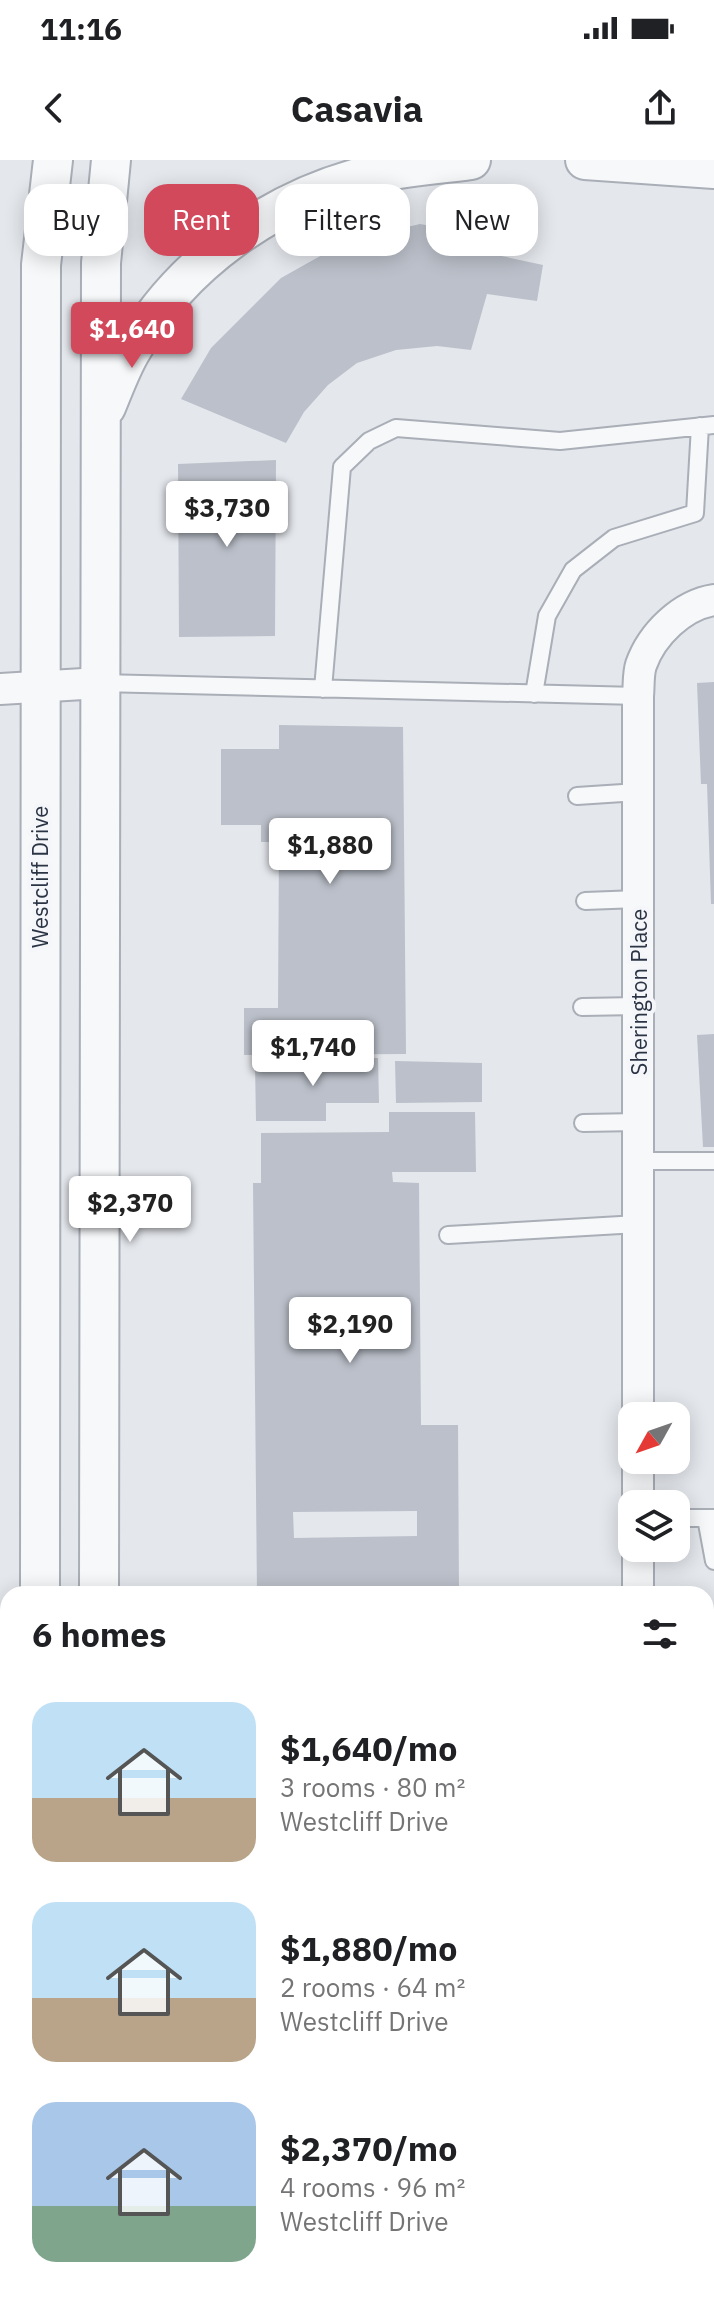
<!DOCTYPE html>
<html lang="en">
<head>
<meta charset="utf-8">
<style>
	:root { --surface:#fff; --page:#f2f2f2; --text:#202124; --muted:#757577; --accent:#d1495b }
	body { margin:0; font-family:"IBM Plex Sans",sans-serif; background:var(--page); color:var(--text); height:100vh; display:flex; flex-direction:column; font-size:30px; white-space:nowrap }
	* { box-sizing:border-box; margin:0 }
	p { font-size:26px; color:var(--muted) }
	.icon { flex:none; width:44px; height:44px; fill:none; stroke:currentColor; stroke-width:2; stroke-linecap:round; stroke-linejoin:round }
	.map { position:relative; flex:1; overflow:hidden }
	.panel { position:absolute; left:0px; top:1426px; width:714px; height:712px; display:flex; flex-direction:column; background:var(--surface); border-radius:24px 24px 0 0; box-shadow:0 4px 20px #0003 }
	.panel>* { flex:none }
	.hud { position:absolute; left:24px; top:24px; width:666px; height:72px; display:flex; gap:16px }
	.needle { width:52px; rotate:230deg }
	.tools { position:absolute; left:618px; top:1242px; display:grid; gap:16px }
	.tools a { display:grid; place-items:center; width:72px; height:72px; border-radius:16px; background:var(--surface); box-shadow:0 4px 20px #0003; font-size:40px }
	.price { position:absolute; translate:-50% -68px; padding:0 18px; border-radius:8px; background:#fff; color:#222; font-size:26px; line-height:52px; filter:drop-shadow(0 2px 4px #0008) }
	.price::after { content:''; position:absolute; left:50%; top:48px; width:24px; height:18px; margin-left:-12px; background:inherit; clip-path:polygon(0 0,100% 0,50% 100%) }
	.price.active { background:var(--accent); color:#fff }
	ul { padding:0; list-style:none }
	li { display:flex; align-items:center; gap:24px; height:200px; padding:0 32px }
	li span { display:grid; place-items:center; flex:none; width:224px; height:160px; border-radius:24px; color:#555 }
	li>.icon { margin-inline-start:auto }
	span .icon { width:96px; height:96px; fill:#fffc; stroke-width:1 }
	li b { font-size:34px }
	h2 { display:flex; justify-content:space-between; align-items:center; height:96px; padding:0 32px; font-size:34px }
	.pill { padding:0 28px; border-radius:24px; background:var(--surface); box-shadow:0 4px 20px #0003; font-size:28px; line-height:72px }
	.pill.active { background:var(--accent); color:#fff }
	.status { display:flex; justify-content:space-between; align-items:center; height:56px; padding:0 40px; background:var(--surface); direction:ltr }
	.status svg { height:22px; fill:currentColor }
	header { display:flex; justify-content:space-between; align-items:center; height:104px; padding:0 32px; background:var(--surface); font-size:36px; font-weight:700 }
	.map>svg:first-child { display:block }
	.built { fill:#d2d6de }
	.building { fill:#bbc0ca; fill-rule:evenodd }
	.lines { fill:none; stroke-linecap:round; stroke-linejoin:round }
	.service-casing { stroke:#a9aeb7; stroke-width:20 }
	.minor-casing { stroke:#a9aeb7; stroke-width:34 }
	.tertiary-casing { stroke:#a9aeb7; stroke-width:42 }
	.service { stroke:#f7f8fa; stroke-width:16 }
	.minor { stroke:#f7f8fa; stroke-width:30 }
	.tertiary { stroke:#f7f8fa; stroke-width:38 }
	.labels { text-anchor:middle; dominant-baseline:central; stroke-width:8; stroke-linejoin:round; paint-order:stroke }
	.street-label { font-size:22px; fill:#2b3445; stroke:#f4f6f9 }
</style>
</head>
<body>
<div class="status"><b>11:16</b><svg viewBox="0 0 49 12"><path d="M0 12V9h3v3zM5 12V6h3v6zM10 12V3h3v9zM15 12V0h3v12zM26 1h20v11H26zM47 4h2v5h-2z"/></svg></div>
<header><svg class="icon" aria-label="back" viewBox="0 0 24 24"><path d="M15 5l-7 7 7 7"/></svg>Casavia<svg class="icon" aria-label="share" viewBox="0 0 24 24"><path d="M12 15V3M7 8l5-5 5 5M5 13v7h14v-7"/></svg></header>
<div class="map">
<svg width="714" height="2138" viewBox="0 0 714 2138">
	<rect width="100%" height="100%" fill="#e4e7ec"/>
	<path class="built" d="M0,1637H8V2130H587V2138H0Z"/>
	<path class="building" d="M420,64L496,78L497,95L543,105L537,141L487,134L471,190L437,186L396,190L357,203L328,225L304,252L286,283L181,239L211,188L281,118L347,81Z
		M276,300L275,476L179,477L178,304Z
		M714,522V744H711L707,624H701L697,523Z
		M279,565L403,567L406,894L244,895V848H278L279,682H261V665H221V589H279Z
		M714,874V987H703L697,875Z
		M325,898H378L379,943H326V961H256L255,904L325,903Z
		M395,901L482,903V942L396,943Z
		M389,952H475L476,1012H392L393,1022L419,1023L421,1265H458L459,1434H257L253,1023H261V973L389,972ZM368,1159H402L403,1175H368ZM417,1351V1376L294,1378L293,1352Z
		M706,2113H714V2138H705Z
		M253,2130H379V2138H253Z
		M419,2130H581V2138H419Z"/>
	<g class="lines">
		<defs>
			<path id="service" d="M100,523L638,536
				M323,529L342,307L369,281L396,268L560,281L714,265
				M534,534L547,456L573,410L614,378L695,353L700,266
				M577,636L638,632
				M585,741L638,739
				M582,847L638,846
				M583,963L638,962
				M638,1001H714
				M448,1075L638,1064
				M676,1358H714
				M706,1358L714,1401
				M706,1526H714
				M706,1592H714
				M706,1653H714
				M706,1830L714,1829
				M0,1955H8
				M0,2008H8
				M706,2072H714"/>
			<path id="minor" d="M0,529L100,523
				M638,1256V536C639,526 638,514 641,505C652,474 682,445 714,440
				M638,1344V1300
				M638,1388V1434
				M0,1586H8
				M639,2138V2130"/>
			<path id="tertiary" d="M585,0L714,9
				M106,247C114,228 121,208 131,191C181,103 272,39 369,15C402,6 438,5 471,0
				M40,1434L41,105L53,0
				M99,1434L101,103L111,0
				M42,2130V2138
				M102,2130V2138"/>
		</defs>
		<use href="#service" class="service-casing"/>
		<use href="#minor" class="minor-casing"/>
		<use href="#tertiary" class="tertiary-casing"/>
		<use href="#service" class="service"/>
		<use href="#minor" class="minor"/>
		<use href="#tertiary" class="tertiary"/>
	</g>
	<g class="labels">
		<g class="street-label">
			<text transform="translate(39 717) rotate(-90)">Westcliff Drive</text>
			<text transform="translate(638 832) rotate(-90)">Sherington Place</text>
		</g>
	</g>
</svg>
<div class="tools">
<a><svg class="needle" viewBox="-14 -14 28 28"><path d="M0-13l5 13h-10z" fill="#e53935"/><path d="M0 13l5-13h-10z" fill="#757577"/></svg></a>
<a><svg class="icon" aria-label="layers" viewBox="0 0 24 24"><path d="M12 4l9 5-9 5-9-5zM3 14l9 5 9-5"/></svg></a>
</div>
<b class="price active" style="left:132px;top:210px">$1,640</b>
<b class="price" style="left:227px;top:389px">$3,730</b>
<b class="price" style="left:330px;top:726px">$1,880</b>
<b class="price" style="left:313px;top:928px">$1,740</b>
<b class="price" style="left:130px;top:1084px">$2,370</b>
<b class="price" style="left:350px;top:1205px">$2,190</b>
<div class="hud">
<a class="pill">Buy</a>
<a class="pill active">Rent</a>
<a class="pill">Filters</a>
<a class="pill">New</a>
</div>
<section class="panel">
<h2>6 homes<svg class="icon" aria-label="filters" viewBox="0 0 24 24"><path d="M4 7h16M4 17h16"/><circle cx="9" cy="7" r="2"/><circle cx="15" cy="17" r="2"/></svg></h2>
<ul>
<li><span style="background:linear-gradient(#bfe0f5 60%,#b9a48a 0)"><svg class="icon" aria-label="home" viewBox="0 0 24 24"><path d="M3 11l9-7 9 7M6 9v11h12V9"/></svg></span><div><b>$1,640/mo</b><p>3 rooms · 80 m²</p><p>Westcliff Drive</p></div></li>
<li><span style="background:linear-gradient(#bfe0f5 60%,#b9a48a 0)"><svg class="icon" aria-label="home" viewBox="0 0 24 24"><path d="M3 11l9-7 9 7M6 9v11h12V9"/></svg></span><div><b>$1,880/mo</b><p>2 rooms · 64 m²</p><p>Westcliff Drive</p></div></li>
<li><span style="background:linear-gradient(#a9c7e8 65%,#7fa58c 0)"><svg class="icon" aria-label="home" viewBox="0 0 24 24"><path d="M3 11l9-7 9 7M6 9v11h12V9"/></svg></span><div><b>$2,370/mo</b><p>4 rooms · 96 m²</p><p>Westcliff Drive</p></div></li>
</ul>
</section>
</div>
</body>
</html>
